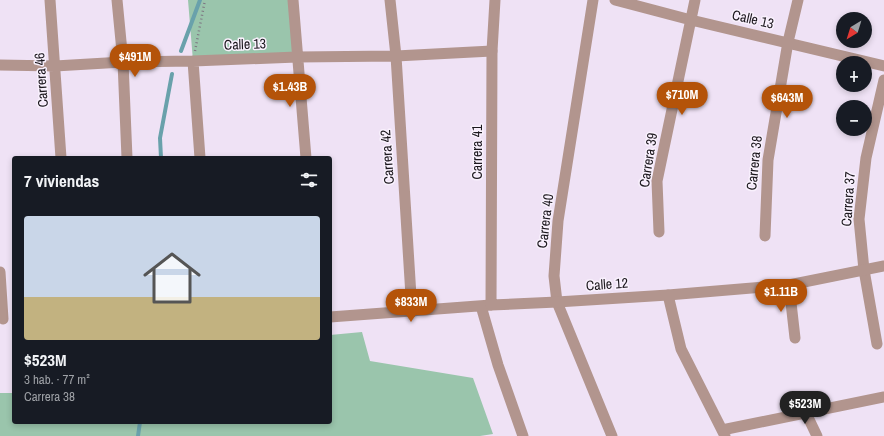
<!DOCTYPE html>
<html lang="es">
<head>
<meta charset="utf-8">
<style>
	:root { --surface:#171b24; --page:#242831; --text:#f1f3f6; --muted:#9ea1a6; --line:#363941; --accent:#b45309 }
	body { margin:0; font-family:"Archivo Narrow",sans-serif; background:var(--page); color:var(--text); height:100vh; display:flex; flex-direction:column; font-size:15px; white-space:nowrap }
	* { box-sizing:border-box; margin:0 }
	p { font-size:13px; color:var(--muted) }
	.icon { flex:none; width:22px; height:22px; fill:none; stroke:currentColor; stroke-width:2; stroke-linecap:round; stroke-linejoin:round }
	.map { position:relative; flex:1; overflow:hidden }
	.panel { position:absolute; left:12px; top:156px; width:320px; height:268px; display:flex; flex-direction:column; background:var(--surface); border-radius:4px; box-shadow:0 2px 6px #0003 }
	.panel>* { flex:none }
	.needle { width:26px; rotate:218deg }
	.tools { position:absolute; left:836px; top:12px; display:grid; gap:8px }
	.tools a { display:grid; place-items:center; width:36px; height:36px; border-radius:50%; background:var(--surface); box-shadow:0 2px 6px #0003; font-size:20px }
	.price { position:absolute; translate:-50% -34px; padding:0 9px; border-radius:14px; background:var(--accent); color:#fff; font-size:13px; line-height:26px; filter:drop-shadow(0 1px 2px #0008) }
	.price::after { content:''; position:absolute; left:50%; top:24px; width:12px; height:9px; margin-left:-6px; background:inherit; clip-path:polygon(0 0,100% 0,50% 100%) }
	.price.active { background:#222; color:#fff }
	ul { padding:0; list-style:none }
	li { display:grid; align-content:center; gap:8px; height:212px; padding:0 12px }
	li+li { border-top:1px solid var(--line) }
	li span { display:grid; place-items:center; height:124px; border-radius:4px; color:#555 }
	li>.icon { margin-inline-start:auto }
	span .icon { width:72px; height:72px; fill:#fffc; stroke-width:1 }
	li b { font-size:17px }
	h2 { display:flex; justify-content:space-between; align-items:center; height:48px; padding:0 12px; font-size:17px }
	.map>svg:first-child { display:block }
	.green { fill:#9ac5ac }
	.lines { fill:none; stroke-linecap:round; stroke-linejoin:round }
	.stream { stroke:#69a1ab; stroke-width:4 }
	.path { stroke:#7e7682; stroke-width:2.5; stroke-dasharray:1 3; stroke-linecap:butt }
	.minor { stroke:#b2958e; stroke-width:11 }
	.tertiary { stroke:#b2958e; stroke-width:11 }
	.labels { text-anchor:middle; dominant-baseline:central; stroke-width:3; stroke-linejoin:round; paint-order:stroke }
	.street-label { font-size:14px; fill:#1b171d; stroke:#f9f1fd }
</style>
</head>
<body>
<div class="map">
<svg width="884" height="436" viewBox="0 0 884 436">
	<rect width="100%" height="100%" fill="#efe2f5"/>
	<path class="green" d="M188,0H293L297,57L193,61Z
		M362,332L370,361L473,378L493,434L480,436H0V393H14V422H330V335Z"/>
	<g class="lines">
		<path class="stream" d="M181,51L200,0
			M161,158L160,138L172,74
			M138,436L140,422"/>
		<path class="path" d="M195,51L205,0"/>
		<path class="minor" d="M50,0L61,158
			M117,0L123,62L127,158
			M293,0L306,158
			M390,0L396,56L412,312
			M593,0L558,221L554,276L557,302L612,436
			M615,0L691,20L884,66
			M193,61L200,158
			M0,65L55,66L123,62L193,61L297,57L396,56L492,51
			M659,232L657,181L695,0
			M765,236L768,160L788,42L798,0
			M0,272L3,319
			M789,285L795,338
			M668,295L681,349L725,436
			M481,306L498,365L523,436
			M330,317L491,305
			M877,344L864,270L859,219L866,158L884,80
			M806,413L817,436
			M722,430L884,397"/>
		<path class="tertiary" d="M495,0L492,51L491,305L557,302L668,295L789,285L884,266"/>
	</g>
	<g class="labels">
		<g class="street-label">
			<text transform="translate(753 19) rotate(13)">Calle 13</text>
			<text transform="translate(245 44) rotate(-2)">Calle 13</text>
			<text transform="translate(41 80) rotate(-94)">Carrera 46</text>
			<text transform="translate(477 152) rotate(-90)">Carrera 41</text>
			<text transform="translate(387 157) rotate(-94)">Carrera 42</text>
			<text transform="translate(648 160) rotate(-81)">Carrera 39</text>
			<text transform="translate(754 163) rotate(-84)">Carrera 38</text>
			<text transform="translate(848 199) rotate(-86)">Carrera 37</text>
			<text transform="translate(545 221) rotate(-83)">Carrera 40</text>
			<text transform="translate(607 284) rotate(-4)">Calle 12</text>
		</g>
	</g>
</svg>
<div class="tools">
<a><svg class="needle" viewBox="-14 -14 28 28"><path d="M0-13l5 13h-10z" fill="#e53935"/><path d="M0 13l5-13h-10z" fill="#9ea1a6"/></svg></a>
<a>+</a>
<a>−</a>
</div>
<b class="price" style="left:135px;top:78px">$491M</b>
<b class="price" style="left:290px;top:108px">$1.43B</b>
<b class="price" style="left:682px;top:116px">$710M</b>
<b class="price" style="left:787px;top:119px">$643M</b>
<b class="price" style="left:781px;top:313px">$1.11B</b>
<b class="price" style="left:411px;top:323px">$833M</b>
<b class="price active" style="left:805px;top:425px">$523M</b>
<section class="panel">
<h2>7 viviendas<svg class="icon" aria-label="filters" viewBox="0 0 24 24"><path d="M4 7h16M4 17h16"/><circle cx="9" cy="7" r="2"/><circle cx="15" cy="17" r="2"/></svg></h2>
<ul>
<li><span style="background:linear-gradient(#c9d6e8 65%,#c2b280 0)"><svg class="icon" aria-label="home" viewBox="0 0 24 24"><path d="M3 11l9-7 9 7M6 9v11h12V9"/></svg></span><div><b>$523M</b><p>3 hab. · 77 m²</p><p>Carrera 38</p></div></li>
</ul>
</section>
</div>
</body>
</html>
